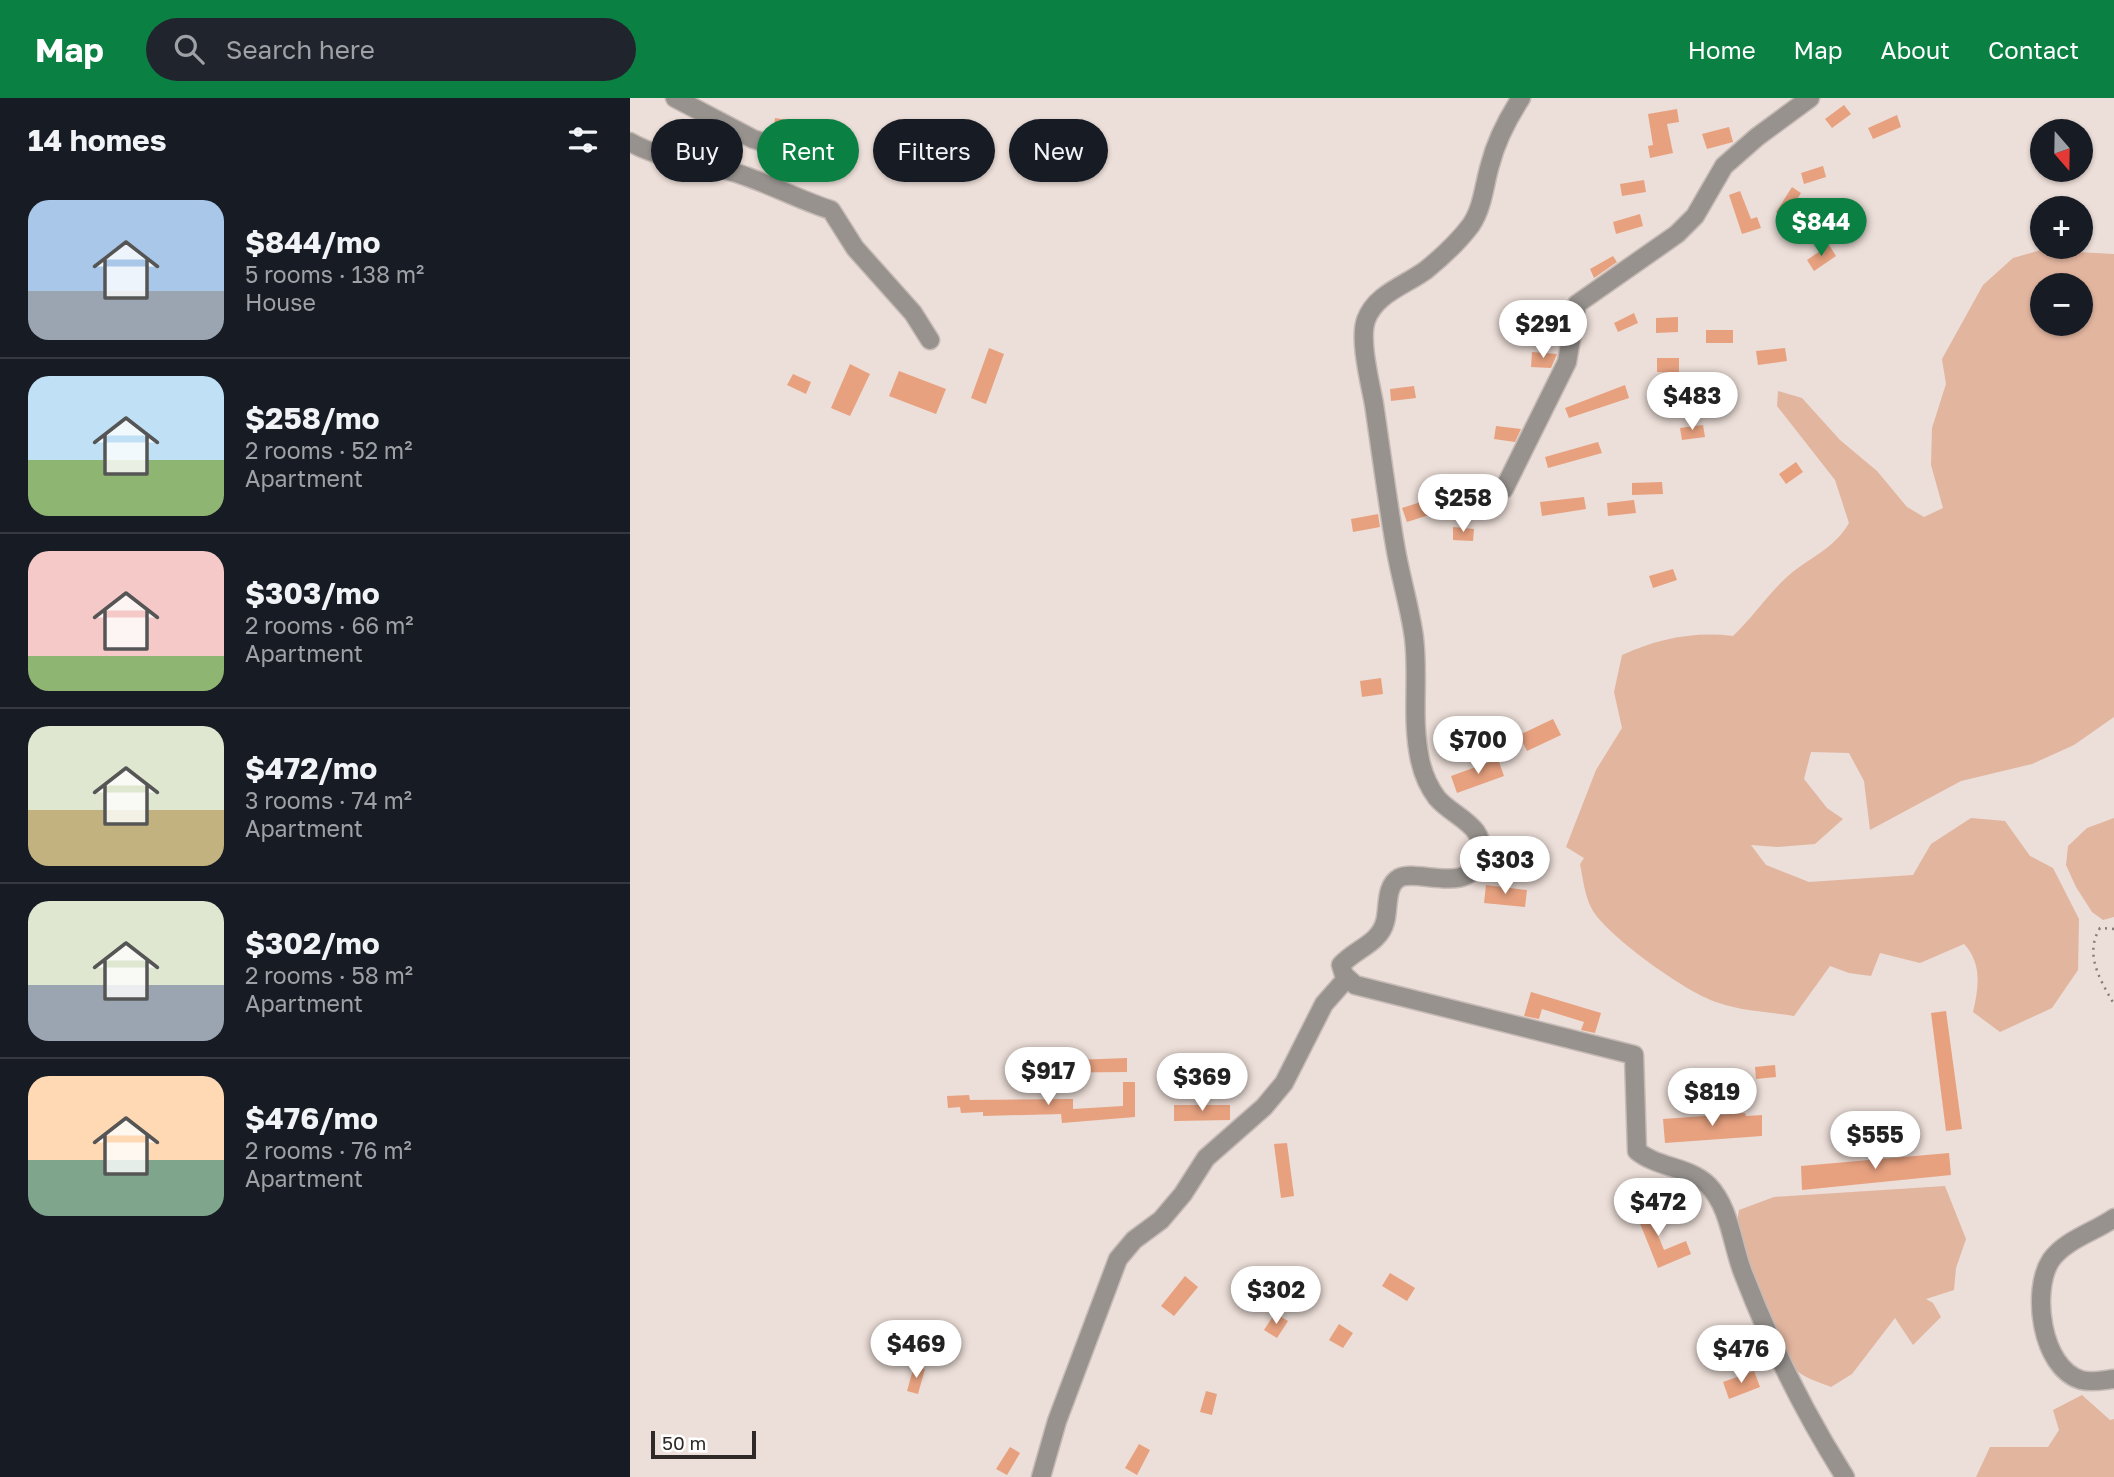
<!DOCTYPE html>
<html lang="en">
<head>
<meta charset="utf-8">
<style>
	:root { --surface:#171b24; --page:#20242c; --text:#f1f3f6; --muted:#9ea1a6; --line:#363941; --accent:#0b8043 }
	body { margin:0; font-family:"Golos Text",sans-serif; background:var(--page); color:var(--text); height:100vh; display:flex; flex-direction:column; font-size:26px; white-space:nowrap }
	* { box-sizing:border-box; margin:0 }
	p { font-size:23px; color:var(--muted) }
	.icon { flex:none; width:38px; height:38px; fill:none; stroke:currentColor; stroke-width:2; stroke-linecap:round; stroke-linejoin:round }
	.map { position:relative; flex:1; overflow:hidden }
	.side { display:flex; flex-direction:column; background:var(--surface); width:630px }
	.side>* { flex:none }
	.banner { position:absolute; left:21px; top:21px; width:665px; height:63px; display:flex; gap:14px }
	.needle { width:46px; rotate:160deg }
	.buttons { position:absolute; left:1400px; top:21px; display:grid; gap:14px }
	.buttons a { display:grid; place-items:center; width:63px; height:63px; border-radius:50%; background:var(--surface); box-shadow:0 2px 5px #0004; font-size:35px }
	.scale { position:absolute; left:21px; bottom:18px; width:105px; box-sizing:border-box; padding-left:7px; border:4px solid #2f2a27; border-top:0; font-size:19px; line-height:24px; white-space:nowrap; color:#2f2a27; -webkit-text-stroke:5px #fff; paint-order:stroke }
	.price { position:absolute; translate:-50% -60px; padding:0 16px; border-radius:24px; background:#fff; color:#222; font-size:23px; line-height:46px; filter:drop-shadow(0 2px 4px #0008) }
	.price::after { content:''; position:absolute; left:50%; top:42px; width:21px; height:16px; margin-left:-10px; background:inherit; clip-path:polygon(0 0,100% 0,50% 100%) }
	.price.on { background:var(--accent); color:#fff }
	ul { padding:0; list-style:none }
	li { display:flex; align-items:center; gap:21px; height:175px; padding:0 28px }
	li+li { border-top:2px solid var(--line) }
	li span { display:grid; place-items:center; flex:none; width:196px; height:140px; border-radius:21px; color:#555 }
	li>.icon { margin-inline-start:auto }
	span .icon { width:84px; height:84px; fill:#fffc; stroke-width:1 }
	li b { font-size:30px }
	h2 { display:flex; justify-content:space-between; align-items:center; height:84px; padding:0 28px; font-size:30px }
	.tag { padding:0 24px; border-radius:32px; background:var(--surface); box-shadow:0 2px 5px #0004; font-size:24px; line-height:63px }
	.tag.on { background:var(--accent); color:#fff }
	header { display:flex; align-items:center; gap:42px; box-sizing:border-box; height:98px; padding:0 35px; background:var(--accent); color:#fff }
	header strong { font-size:33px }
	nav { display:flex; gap:38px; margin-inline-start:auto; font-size:24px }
	.search { width:490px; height:63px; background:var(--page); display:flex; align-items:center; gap:18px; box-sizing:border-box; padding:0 24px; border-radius:38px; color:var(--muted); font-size:26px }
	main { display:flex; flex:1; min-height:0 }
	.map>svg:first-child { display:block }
	.green { fill:#e2b59f; fill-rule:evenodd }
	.building { fill:#e7a17f }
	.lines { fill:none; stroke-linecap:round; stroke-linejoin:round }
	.minor-casing { stroke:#c6bab5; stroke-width:21 }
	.path { stroke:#857c78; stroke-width:2.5; stroke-dasharray:2 5; stroke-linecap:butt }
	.minor { stroke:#97928e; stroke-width:18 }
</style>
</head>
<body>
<header>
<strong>Map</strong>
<div class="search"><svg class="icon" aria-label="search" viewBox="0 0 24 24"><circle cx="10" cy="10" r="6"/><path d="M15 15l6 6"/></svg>Search here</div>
<nav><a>Home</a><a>Map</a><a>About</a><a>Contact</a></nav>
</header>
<main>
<section class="side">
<h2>14 homes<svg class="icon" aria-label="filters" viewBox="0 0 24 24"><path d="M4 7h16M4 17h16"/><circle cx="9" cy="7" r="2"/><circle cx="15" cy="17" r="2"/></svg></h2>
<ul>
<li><span style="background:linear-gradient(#a9c7e8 65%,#9aa5b1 0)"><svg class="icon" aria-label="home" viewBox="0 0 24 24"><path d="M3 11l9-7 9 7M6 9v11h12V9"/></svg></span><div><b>$844/mo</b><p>5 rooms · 138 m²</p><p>House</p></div></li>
<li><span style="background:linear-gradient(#bfe0f5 60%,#8fb573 0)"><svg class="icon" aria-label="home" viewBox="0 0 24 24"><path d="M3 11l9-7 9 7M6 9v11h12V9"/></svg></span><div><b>$258/mo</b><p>2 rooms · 52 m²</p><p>Apartment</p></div></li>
<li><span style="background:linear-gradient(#f6c9c9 75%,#8fb573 0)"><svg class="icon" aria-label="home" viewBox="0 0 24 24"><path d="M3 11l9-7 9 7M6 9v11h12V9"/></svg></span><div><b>$303/mo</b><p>2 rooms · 66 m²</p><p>Apartment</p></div></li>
<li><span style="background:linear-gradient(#dfe7d0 60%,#c2b280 0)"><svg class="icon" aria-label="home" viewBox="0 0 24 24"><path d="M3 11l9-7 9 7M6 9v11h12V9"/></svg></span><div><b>$472/mo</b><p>3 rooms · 74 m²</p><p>Apartment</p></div></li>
<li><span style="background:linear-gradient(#dfe7d0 60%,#9aa5b1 0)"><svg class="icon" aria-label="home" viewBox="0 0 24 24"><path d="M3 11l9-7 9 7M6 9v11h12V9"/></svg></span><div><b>$302/mo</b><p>2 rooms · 58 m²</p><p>Apartment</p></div></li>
<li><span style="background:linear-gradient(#ffd9b3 60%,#7fa58c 0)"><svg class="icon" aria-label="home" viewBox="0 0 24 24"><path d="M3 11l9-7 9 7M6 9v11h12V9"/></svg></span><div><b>$476/mo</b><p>2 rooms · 76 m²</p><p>Apartment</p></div></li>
</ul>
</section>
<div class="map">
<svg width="1484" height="1379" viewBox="0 0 1484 1379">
	<rect width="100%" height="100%" fill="#ecded8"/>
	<path class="green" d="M1411,152L1484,156V619L1444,647L1402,666L1331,683L1240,732L1234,683L1219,655L1181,654L1174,681L1197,710L1213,721L1185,746L1147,749L1121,747L1136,767L1179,784L1283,777L1301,746L1341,720L1375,723L1400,758L1423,770L1449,821L1448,872L1422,910L1370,934L1343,914C1349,889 1352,865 1334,846L1290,865L1250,855L1241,878L1219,875L1200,868L1164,918C1140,914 1112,913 1089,905C1058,896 980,840 963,813C955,800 953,781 950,766L954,760L936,749L966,672L992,630L984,594L992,557C1027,541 1064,533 1103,538C1123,519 1138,496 1158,478C1180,459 1204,451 1219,425L1205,382L1147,308L1148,293L1172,300L1210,342L1247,373L1277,409L1294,419L1313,410L1301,367L1302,330L1316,286L1312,261L1353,187L1383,160ZM1451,187V226H1412V187Z
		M1484,720V819L1473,822L1462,814L1446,789L1436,767L1438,748L1457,730Z
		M1315,1088L1336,1141L1326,1170L1324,1192L1296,1201L1303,1205L1311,1219L1283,1247L1265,1220L1222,1276L1201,1289C1192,1285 1180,1282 1171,1276C1138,1251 1118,1164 1107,1124L1109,1112L1144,1099Z
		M1452,1297L1480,1322L1484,1321V1379H1346L1360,1349H1418L1429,1332L1423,1312Z"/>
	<path class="building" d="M1214,7L1221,16L1202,30L1195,21Z
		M1047,11L1049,24L1037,26L1043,55L1020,60L1018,48L1023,47L1018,16Z
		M1267,17L1271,29L1243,41L1238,30Z
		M145,20L198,29L195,47L143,35Z
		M1099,29L1103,44L1077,51L1072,36Z
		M1193,68L1196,79L1174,86L1171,75Z
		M1014,82L1016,94L992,98L990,86Z
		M1162,89L1171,95L1155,120L1146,114Z
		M1110,93L1121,121L1127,119L1131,130L1112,136L1099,97Z
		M1010,116L1013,128L986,136L983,124Z
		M1199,147L1206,158L1184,173L1177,162Z
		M983,158L987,164L964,180L960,171Z
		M1004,215L1008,225L988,234L984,225Z
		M1048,219V234L1026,235V220Z
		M1076,232H1103V245H1076Z
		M359,250L374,256L356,306L341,300Z
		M1155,250L1157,263L1128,267L1126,253Z
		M902,254L927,256L921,270L901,269Z
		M1027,260H1049V275L1027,274Z
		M220,266L240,276L220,318L201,310Z
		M269,273L316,291L306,316L259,298Z
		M163,276L181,284L176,296L157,287Z
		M995,287L999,300L939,320L935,310Z
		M784,288L786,300L761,303L760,291Z
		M1073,327L1075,339L1052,342L1050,330Z
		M866,328L891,331L885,344L864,341Z
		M968,344L972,355L918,370L915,359Z
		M1166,364L1173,374L1156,386L1149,376Z
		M1032,384L1033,396L1002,397V385Z
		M954,399L956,411L912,418L910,404Z
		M800,401L805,415L777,424L772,410Z
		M1004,402L1006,415L978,418L977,405Z
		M748,416L750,429L723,434L721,421Z
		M823,429L844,431L843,443L823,442Z
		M1043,471L1047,482L1023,490L1019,478Z
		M751,580L753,596L732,599L730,583Z
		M923,621L931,637L897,653L889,637Z
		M868,661L874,678L827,695L821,678Z
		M856,787L897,792L895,809L854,805Z
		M901,894L971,915L965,935L951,932L954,924L912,911L909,921L894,918Z
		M1316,913L1332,1031L1316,1033L1301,915Z
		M497,960V974L392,975L391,964Z
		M1145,967L1146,979L1126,981L1125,969Z
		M493,984H505V1019L432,1025L431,1016L353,1018V1014L331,1015L330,1009L318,1010L317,998L339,997L340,1002L443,1001V1011L493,1008Z
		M544,1007H600V1022L544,1023Z
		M1115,1015L1116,1018L1132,1017V1038L1035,1045L1033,1021Z
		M657,1045L664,1098L651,1100L644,1046Z
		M1319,1055L1321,1077L1172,1092L1171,1068Z
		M1012,1098L1034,1152L1056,1143L1061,1156L1028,1170L1001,1103Z
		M760,1175L785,1190L777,1203L752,1188Z
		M555,1178L568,1189L544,1218L531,1208Z
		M645,1215L658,1223L647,1240L634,1232Z
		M709,1226L723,1235L713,1250L699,1242Z
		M284,1268L295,1271L288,1296L277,1293Z
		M1124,1273L1130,1289L1099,1301L1093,1284Z
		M576,1293L587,1296L582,1317L570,1314Z
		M509,1346L520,1352L507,1377L495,1370Z
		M380,1349L390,1355L377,1377L366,1371Z"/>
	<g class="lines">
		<defs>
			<path id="minor" d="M45,0L123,41L181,59
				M891,0C878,20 866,43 860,67C854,87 853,109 841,127C829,143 812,159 796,172C776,187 745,196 736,222C729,242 740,284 744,306C751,353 757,400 765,447C770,478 780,509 784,540C789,581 781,620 790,662C793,676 798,688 807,700C824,720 858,727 850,760C839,798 787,770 769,780C755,788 759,810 755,824C749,846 725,851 711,867L714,877L725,887L1004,957L1007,1053C1028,1070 1058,1068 1078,1087C1100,1109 1102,1147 1113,1175C1140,1245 1175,1316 1215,1379
				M0,44C35,64 78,64 115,78C144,88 172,103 201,112L225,150L283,215L300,242
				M874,391L937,264L947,206L1047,136L1065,118L1094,68L1127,39L1180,0
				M1484,1120C1464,1134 1435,1142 1421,1162C1401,1192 1411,1270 1451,1282C1461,1285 1474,1282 1484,1281
				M411,1379L427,1323L488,1161L504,1142L531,1122L553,1096L576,1060L634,1009L654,985L694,906L717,880"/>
		</defs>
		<use href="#minor" class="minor-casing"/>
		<path class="path" d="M1484,831L1470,830C1454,856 1470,882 1484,906"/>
		<use href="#minor" class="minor"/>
	</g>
</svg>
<div class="buttons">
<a><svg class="needle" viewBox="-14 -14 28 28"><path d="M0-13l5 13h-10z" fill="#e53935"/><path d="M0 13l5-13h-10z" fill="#9ea1a6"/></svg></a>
<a>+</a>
<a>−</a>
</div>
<div class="scale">50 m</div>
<b class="price on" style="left:1191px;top:160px">$844</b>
<b class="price" style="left:913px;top:262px">$291</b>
<b class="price" style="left:1062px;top:334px">$483</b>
<b class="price" style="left:833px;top:436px">$258</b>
<b class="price" style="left:848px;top:678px">$700</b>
<b class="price" style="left:875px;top:798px">$303</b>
<b class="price" style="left:418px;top:1009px">$917</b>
<b class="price" style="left:572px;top:1015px">$369</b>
<b class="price" style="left:1082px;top:1030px">$819</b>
<b class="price" style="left:1245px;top:1073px">$555</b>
<b class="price" style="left:1028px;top:1140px">$472</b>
<b class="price" style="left:646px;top:1228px">$302</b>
<b class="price" style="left:286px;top:1282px">$469</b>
<b class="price" style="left:1111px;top:1287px">$476</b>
<div class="banner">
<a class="tag">Buy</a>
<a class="tag on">Rent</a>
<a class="tag">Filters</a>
<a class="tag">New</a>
</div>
</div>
</main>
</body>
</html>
